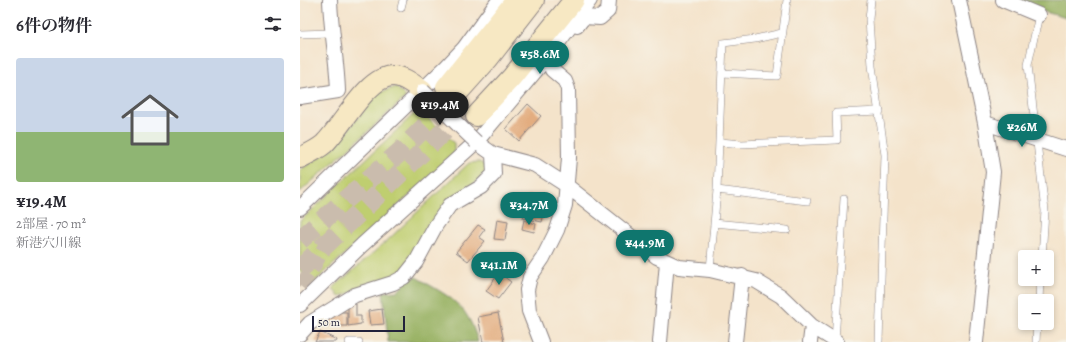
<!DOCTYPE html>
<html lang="ja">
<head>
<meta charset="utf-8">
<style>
	:root { --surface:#fff; --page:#f2f2f3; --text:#2b2b33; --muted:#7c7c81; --accent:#0f766e }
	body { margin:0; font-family:Alegreya,"Noto Serif JP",serif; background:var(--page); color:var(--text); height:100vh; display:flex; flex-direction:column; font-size:15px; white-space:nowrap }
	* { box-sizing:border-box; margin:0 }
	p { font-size:13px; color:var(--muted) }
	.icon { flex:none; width:22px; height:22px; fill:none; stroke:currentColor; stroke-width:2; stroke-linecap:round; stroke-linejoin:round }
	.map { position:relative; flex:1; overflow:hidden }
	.panel { display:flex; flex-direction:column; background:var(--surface); width:300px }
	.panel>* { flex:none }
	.buttons { position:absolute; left:718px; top:250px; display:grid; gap:8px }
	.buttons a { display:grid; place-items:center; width:36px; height:36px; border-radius:4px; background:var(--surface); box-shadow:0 2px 6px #0003; font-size:20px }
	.scale { position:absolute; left:12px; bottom:10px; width:93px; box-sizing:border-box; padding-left:4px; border:2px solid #22223b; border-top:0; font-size:11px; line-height:14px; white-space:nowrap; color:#22223b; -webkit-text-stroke:3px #f7f3e8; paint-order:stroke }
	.price { position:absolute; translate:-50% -34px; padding:0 9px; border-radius:14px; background:var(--accent); color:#fff; font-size:13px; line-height:26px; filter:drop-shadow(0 1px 2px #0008) }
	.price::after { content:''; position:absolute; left:50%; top:24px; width:12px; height:9px; margin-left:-6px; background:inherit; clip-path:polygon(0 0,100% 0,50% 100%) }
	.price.on { background:#222; color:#fff }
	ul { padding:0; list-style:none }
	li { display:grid; align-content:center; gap:8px; height:212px; padding:0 16px }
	li span { display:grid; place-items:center; height:124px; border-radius:4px; color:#555 }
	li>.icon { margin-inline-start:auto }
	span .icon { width:72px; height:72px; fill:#fffc; stroke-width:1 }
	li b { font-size:17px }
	h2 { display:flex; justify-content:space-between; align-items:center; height:48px; padding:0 16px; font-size:17px }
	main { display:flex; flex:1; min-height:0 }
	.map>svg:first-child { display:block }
	.green { fill:#bfce70; stroke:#707856 }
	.forest { fill:#97b162; stroke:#5c6a4e }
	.building { fill:#e3ad80 }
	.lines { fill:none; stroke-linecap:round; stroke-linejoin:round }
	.street-tunnel { stroke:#cabcad; stroke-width:14; stroke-dasharray:14 7; stroke-linecap:butt }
	.secondary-tunnel { stroke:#cabcad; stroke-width:20; stroke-dasharray:20 10; stroke-linecap:butt }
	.lane-casing { stroke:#8b8282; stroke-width:8 }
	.street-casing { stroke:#8b8282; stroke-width:16 }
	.secondary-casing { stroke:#8b8282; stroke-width:22 }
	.lane { stroke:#fff; stroke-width:7 }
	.street { stroke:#fff; stroke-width:14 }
	.secondary { stroke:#f7e8c3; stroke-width:20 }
	.street-bridge-casing { stroke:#8b8282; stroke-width:16; stroke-linecap:butt }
	.street-bridge { stroke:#fff; stroke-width:14 }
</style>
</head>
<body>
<main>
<section class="panel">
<h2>6件の物件<svg class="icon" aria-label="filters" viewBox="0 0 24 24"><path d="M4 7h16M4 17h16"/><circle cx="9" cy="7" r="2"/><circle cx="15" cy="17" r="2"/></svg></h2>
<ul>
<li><span style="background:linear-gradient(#c9d6e8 60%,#8fb573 0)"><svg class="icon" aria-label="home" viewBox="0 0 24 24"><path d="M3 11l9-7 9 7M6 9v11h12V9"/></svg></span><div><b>¥19.4M</b><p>2部屋 · 70 m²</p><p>新港穴川線</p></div></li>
</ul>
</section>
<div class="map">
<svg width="766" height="342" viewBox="0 0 766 342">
	<rect width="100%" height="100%" fill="#f7f3e8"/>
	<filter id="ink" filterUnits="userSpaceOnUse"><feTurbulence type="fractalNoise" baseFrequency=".025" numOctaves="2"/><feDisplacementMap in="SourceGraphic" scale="8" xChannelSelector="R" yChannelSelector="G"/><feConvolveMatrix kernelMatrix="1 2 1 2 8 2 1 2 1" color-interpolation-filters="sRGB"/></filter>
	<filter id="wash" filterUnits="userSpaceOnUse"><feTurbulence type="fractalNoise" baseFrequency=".012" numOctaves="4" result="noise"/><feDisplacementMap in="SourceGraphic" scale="16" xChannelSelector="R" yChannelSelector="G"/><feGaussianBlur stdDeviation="0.9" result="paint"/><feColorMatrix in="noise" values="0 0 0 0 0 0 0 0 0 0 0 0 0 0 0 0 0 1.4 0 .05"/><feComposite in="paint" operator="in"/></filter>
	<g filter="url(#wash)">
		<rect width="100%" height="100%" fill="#f4e3ca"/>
		<path class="green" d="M96,87L106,97L0,192V170L33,148L78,93Z
			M122,112L154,143V155L12,284L0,270V221L115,113Z
			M179,162L191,168L171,187L103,273L39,297L33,288L90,238L169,163Z"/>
		<path class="forest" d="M711,0H766V18L742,11Z
			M116,277C149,297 167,302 178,342H88L83,292L98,291L109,279Z"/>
		<g id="blocks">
			<path class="building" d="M228,104L241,116L219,141L206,129Z
				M228,195L247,199L242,222L223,218Z
				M197,219L208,221L205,240L194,239Z
				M224,220L236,224L234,232L222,229Z
				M178,225L185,229L179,237L185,241L168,261L156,252Z
				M199,273L211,282L198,299L186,291Z
				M48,304H56V316H61V324L48,326Z
				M82,309L84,324L70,325L68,311Z
				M38,312H47V326H24L23,322Z
				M198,313L204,342H183L178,317Z
				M20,332L37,340L36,342H15Z"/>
		</g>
	</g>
	<g filter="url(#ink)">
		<use href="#blocks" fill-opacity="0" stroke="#8b8282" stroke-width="1"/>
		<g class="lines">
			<path class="street-tunnel" d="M0,286L14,267L25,245"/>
			<path class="secondary-tunnel" d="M0,240L100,152L154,97
				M0,269L167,109"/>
			<defs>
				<path id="lane" d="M571,0L569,19L572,66L585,155L579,342
					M101,8L103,0
					M739,15L728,65L745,211L742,257
					M0,34L31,33
					M422,73L477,76L487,0
					M420,142L442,144L537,140L536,113L580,111
					M417,190L507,201
					M414,223L487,230
					M410,270L417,190L423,43L455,39L482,33
					M739,301L740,279
					M535,341L544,199
					M49,342H59
					M736,342L737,323"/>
				<path id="street" d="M659,0L685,123L693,172L676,342
					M703,0L739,15
					M277,26L284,17L300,18L308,11L309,0
					M0,97L38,91C37,60 31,31 30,0
					M685,123L766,149
					M176,142L193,154L235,165L266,185L357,257L379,267L410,270L456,281L481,296L512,326L537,342
					M0,208L146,67L164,48L199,0
					M0,305L62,245L176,142L249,55L290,0
					M0,334L10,323L55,295L93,283L104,277L116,262L136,225L150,205L181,187L194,174L193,154
					M241,342L229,311L227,290L230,277L243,258L257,230L265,205L269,158L268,89L265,81L252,70L251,62L259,51
					M360,342L367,262
					M435,342L442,276
					M510,342L512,326"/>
				<path id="secondary" d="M146,87L216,0
					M154,97L188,59L234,0
					M176,116L212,77L274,0
					M0,158C8,154 17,150 24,144C42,127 67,76 93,76C104,76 114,85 123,91"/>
			</defs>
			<use href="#lane" class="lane-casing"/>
			<use href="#street" class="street-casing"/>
			<use href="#secondary" class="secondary-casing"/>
			<use href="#lane" class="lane"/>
			<use href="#street" class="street"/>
			<use href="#secondary" class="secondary"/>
			<defs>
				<path id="street-bridge" d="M123,91L176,142"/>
			</defs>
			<use href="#street-bridge" class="street-bridge-casing"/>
			<use href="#street-bridge" class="street-bridge"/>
		</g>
	</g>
</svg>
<div class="buttons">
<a>+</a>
<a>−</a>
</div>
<div class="scale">50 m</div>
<b class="price" style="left:240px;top:75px">¥58.6M</b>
<b class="price on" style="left:140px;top:126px">¥19.4M</b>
<b class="price" style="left:722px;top:148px">¥26M</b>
<b class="price" style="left:229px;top:226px">¥34.7M</b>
<b class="price" style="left:345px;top:264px">¥44.9M</b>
<b class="price" style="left:199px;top:286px">¥41.1M</b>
</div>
</main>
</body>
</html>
